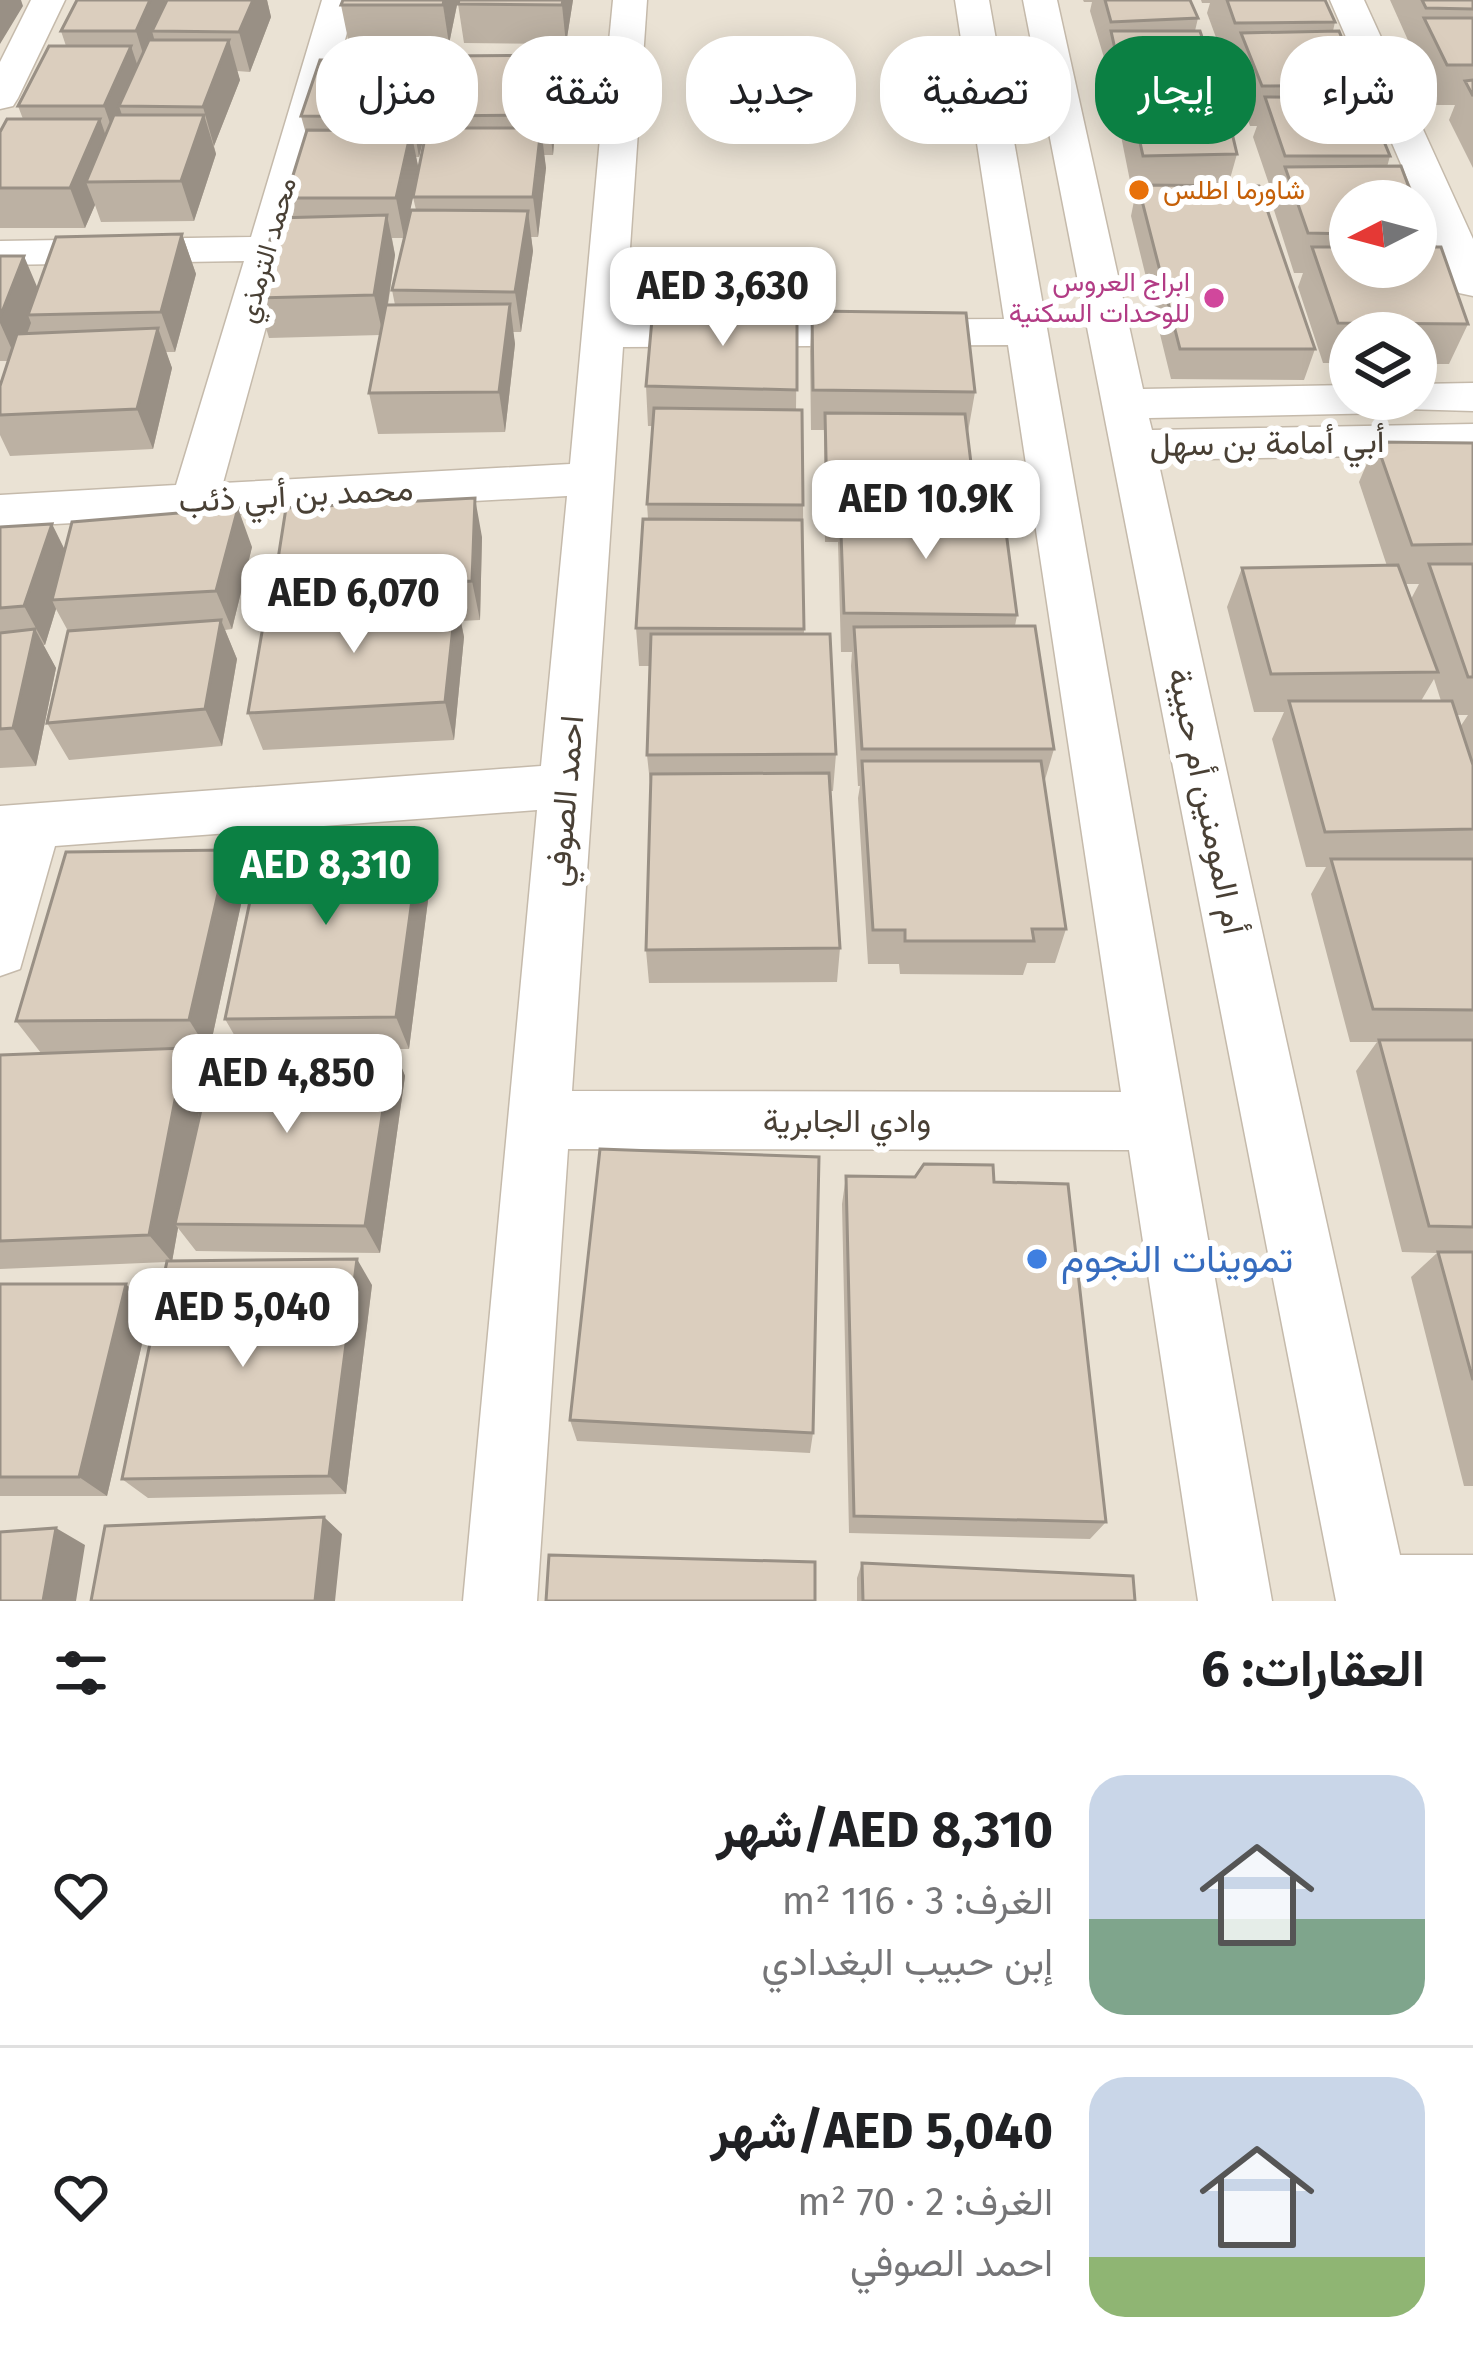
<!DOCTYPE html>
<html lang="ar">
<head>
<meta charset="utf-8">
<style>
	:root { --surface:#fff; --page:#f2f2f2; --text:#202124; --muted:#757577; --line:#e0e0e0; --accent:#0b8043 }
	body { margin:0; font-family:"Fira Sans",Vazirmatn,sans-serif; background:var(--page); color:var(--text); direction:rtl; height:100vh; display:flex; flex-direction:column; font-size:45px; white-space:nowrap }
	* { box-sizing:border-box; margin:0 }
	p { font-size:39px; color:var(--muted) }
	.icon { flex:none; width:66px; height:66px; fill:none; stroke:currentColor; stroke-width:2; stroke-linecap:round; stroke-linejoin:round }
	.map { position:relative; height:1601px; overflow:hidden; direction:ltr }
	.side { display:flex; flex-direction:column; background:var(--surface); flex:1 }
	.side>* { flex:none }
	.top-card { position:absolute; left:36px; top:36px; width:1401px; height:108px; direction:rtl; display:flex; gap:24px }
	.needle { width:78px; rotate:264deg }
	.fabs { position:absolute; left:1329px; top:180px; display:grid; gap:24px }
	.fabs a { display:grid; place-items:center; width:108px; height:108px; border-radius:50%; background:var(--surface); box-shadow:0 6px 30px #0003; font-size:60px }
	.price { position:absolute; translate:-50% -102px; padding:0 27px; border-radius:24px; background:#fff; color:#222; font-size:39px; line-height:78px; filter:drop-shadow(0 3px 6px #0008) }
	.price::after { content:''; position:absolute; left:50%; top:72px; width:36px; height:27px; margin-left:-18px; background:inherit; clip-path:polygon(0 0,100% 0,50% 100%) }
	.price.on { background:var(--accent); color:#fff }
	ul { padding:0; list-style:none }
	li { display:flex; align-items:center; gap:36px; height:300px; padding:0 48px }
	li+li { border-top:3px solid var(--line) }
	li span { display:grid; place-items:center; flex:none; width:336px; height:240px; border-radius:36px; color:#555 }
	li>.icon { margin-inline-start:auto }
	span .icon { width:144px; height:144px; fill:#fffc; stroke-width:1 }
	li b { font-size:51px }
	h2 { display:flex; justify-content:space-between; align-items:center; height:144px; padding:0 48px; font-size:51px }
	.tag { padding:0 42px; border-radius:48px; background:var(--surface); box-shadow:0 6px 30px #0003; font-size:42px; line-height:108px }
	.tag.on { background:var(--accent); color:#fff }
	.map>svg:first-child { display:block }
	.residential { fill:#eae2d4; fill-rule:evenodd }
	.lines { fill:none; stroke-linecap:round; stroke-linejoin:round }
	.minor-casing { stroke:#c5baab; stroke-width:3 }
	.minor { fill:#fff; fill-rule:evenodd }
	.wall { fill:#bcb1a3; fill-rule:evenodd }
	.shaded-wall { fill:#999085 }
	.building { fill:#dbcebe; stroke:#999085; stroke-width:3 }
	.food-dot { fill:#e8710a; stroke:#fff; stroke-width:4.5 }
	.hotel-dot { fill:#d1479c; stroke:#fff; stroke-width:4.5 }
	.shop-dot { fill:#3f7fe0; stroke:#fff; stroke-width:4.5 }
	.labels { text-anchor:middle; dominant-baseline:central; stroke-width:12; stroke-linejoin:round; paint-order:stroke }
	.far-food-label { font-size:27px; fill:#c56008; stroke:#fff; text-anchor:start }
	.far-street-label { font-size:27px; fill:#494035; stroke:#fff }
	.far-hotel-label { font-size:27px; fill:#b23c85; stroke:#fff; text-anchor:end }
	.street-label { font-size:33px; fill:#494035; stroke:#fff }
	.near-shop-label { font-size:39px; fill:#366cbe; stroke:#fff; text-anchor:start }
</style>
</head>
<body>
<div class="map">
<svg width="1473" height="1601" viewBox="0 0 1473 1601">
	<rect width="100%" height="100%" fill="#f5f0e7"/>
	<path class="residential" d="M0,0H1473V1601H0ZM1350,201H1416V267H1350ZM1350,333H1416V399H1350Z"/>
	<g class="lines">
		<defs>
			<path id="minor" d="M31,0H65L18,98L13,106L0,109V62Z
				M322,0H356L223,483L570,464L606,73L357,86L345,82L339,75L345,68L608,52L613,0H647L625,321L1004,319L955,0H989L1272,1601H1198L1129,1150L568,1149L537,1601H463L537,810L55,846L20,969L0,976V806L541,766L567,496L0,527V495L176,485L244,261L0,265V241L251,237ZM1008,345L1121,1092L572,1091L623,347Z
				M1023,0H1057L1143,389L1350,385V399H1416V384L1473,383V411L1404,409L1388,413L1149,418L1152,430L1473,424V454L1158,460L1400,1555H1473V1601H1336Z
				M1330,0H1364L1473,239V296L1459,293L1453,284Z"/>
		</defs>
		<use href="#minor" class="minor-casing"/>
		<use href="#minor" class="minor"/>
	</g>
	<path class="wall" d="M77,0H267L271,17L250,72L237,71L240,80L214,146L216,154L194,221L101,222L95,205L85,228H0V132L23,119L18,106L66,46L61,31Z
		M458,0L449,44H349L341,5Z
		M573,0L566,44L464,43L458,4Z
		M1083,0H1190L1198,18L1195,31L1217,83L1214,95L1237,154L1228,186L1315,349L1304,380L1171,379L1131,216L1135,196H1133L1121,136L1124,124L1114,125L1103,71L1105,61L1090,11L1092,2H1084Z
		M1201,0H1325L1335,22L1333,31L1361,85L1357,98L1390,156L1387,167L1350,201V267H1416V205L1427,235L1422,247L1468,324L1449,364H1416V333H1350V363H1323L1298,287L1303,273H1294L1273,207L1276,196H1273L1253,137L1257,126H1250L1231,72L1234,62H1225L1207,13L1210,3H1202Z
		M1390,0H1473V168L1449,120L1455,105H1432L1410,57L1413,47H1411Z
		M426,61L433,100L419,157H416L419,170L435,128L433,116L558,94L553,155H544L546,168L538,237H531L533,251L521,332H513L515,344L505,432L378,434L369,393L380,335L269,338L257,298L291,217L286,198L306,134L301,116ZM417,177L413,197L416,210L392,290L395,305H388L395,255L392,238H404Z
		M182,234L196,274L175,352H166L172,368L153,449L10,456L0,435V386L8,361H0V256L38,288Z
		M797,311L796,410L803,505L804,634L836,754L833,791H830L840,948L837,982L649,983L646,950L651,792L647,755L650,666H639L636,628L648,519L647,504L652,426H648L646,386Z
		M812,311L975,392L968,432L975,508L1017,615L1015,626L1054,749L1044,783L1066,929L1055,963H1027L1023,975L900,974L899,964H868L858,798L860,786H858L851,666L852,652H841L838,542H825L824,430H811L810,351Z
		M1376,442L1473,443V1486H1464L1411,1277L1437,1253L1402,1252L1356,1071L1377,1042H1350L1311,894L1326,867H1306L1272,739L1284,712H1254L1227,607L1242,568L1387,566L1359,482ZM1405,584H1419L1411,599ZM1434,679L1441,701H1421ZM1456,715H1468L1460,727Z
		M52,524L65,550L252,547L232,629L225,630L237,659L222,746L69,760L47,723L68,631L56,609L45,645H43L56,668L36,766L0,768V527Z
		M482,537L480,620L461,621L464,637L454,740L263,750L248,713L279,609L273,591Z
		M421,834L432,869L409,1049H394L405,1076L380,1253L196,1251L178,1228L172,1261L372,1285L346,1494L148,1498L122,1479L167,1262L0,1269V1055L41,1053L16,1021L245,886L209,1052H188L205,1079L194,1138L240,1045L225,1019Z
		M846,1176L994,1182L1106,1522L1090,1539L849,1533L842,1204Z
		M0,1284L150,1309L107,1496H0Z
		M570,1420L813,1433L810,1453L577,1441Z
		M862,1563L1135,1601H857V1578Z"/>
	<path class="shaded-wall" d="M0,0H21L23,6L0,44Z
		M150,0H165L171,18L152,31L157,49L148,70L136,31Z
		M253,0H267L271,17L250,72L239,32Z
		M444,0H458L449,44L443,5Z
		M563,0H573L566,44L562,5Z
		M229,40L240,80L214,146L203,107Z
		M131,46L144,85L119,106L126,127L118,146L104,106Z
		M554,55L558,94L553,155L548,115Z
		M426,61L433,100L419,157L412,117Z
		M204,115L216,154L194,221L181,181Z
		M100,119L114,159L86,182L95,205L85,228L70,188Z
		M541,128L546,168L538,237L533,197Z
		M411,131L419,171L404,238L396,198Z
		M528,211L533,251L521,332L515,292Z
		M387,215L395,255L383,335L374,295Z
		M182,234L196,274L175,352L161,312Z
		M24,256L41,296L28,315L31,323L17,361L0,323V317Z
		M510,304L515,344L505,432L499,392Z
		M158,328L172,368L153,449L137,409Z
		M475,498L482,537L480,620L472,581Z
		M238,508L252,547L232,629L216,591Z
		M52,524L71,563L52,600L56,609L45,645L24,606Z
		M456,599L464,637L454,740L445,702Z
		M221,620L237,659L222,746L205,709Z
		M35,629L56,668L36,766L13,728Z
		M421,834L432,869L409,1049L396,1017Z
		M228,850L245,886L209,1052L189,1020Z
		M393,1045L405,1076L380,1253L365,1226Z
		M185,1048L205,1079L179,1224H175L178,1228L172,1262L149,1235Z
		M357,1259L372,1285L346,1494L329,1476Z
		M126,1284L150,1309L107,1496L79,1477Z
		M324,1517L342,1534L335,1601H315Z
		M56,1528L85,1545L76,1601H43Z"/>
	<path class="building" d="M77,0H150L136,31H61Z
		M167,0H253L239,32L152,31Z
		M343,0H444L443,5H341Z
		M459,0H563L562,5L458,4Z
		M1105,0H1190L1198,18L1111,22Z
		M1227,0H1325L1335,22L1235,23Z
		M1422,0H1473V9L1426,8Z
		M1424,18H1473V65H1447Z
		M1111,31H1200L1217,83L1123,85Z
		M1339,31L1361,85L1262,86L1241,33Z
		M149,40H229L203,107L119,106Z
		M49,46H131L104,106H18Z
		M554,55L548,115L433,116L444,56Z
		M320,60L426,61L412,117L301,116Z
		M1473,80V96L1465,81Z
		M1223,95L1237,154L1143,156L1130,97Z
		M1265,97L1366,98L1390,156H1285Z
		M114,115H204L181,181L86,182Z
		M7,119H100L70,188H0V132Z
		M427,128H541L533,197H413Z
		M307,130L411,131L396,198H286Z
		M1401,166L1414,201H1350V234L1308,233L1285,167Z
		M1138,185L1259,186L1315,349H1180Z
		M1416,205L1427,235H1416Z
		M411,210L528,211L515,292L392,290Z
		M387,215L374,295L257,298L275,218Z
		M182,234L161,312L28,315L56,237Z
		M1312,247H1350V267H1416V247H1441L1468,324L1338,323Z
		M0,256H24L0,317Z
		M510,304L499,392L369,393L386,305Z
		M653,308L797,311V390L646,386Z
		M812,311L966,313L975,392L813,390Z
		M158,328L137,409L0,415V386L17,334Z
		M654,408L802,410L803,505L647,504Z
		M825,413L965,414L976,504L827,502Z
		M1376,442L1473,443V544L1412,545Z
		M475,498L472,581L273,591L286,508Z
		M840,507L1003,509L1017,615L844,613Z
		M238,508L216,591L52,600L72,522Z
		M643,519L802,520L804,629L636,628Z
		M52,524L24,606L0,608V527Z
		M1429,564H1473V677H1468Z
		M1398,565L1438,672L1271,674L1242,568Z
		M456,599L445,702L248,713L266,609Z
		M221,620L205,709L47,723L68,631Z
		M1035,626L1054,749H862L854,627Z
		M35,629L13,728L0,729V633Z
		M651,634H830L836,754L647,755Z
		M1289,701H1452L1473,765V829L1325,832Z
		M862,761H1041L1066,929H1032L1034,941H905V930H873Z
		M829,773L840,948L646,950L651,774Z
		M421,834L396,1017L225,1019L264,835Z
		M228,850L189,1020L16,1021L66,852Z
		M1331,859H1473V1010L1373,1009Z
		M1379,1040H1473V1227L1429,1226Z
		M216,1044L393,1045L365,1226L175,1224Z
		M185,1048L149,1235L0,1241V1055Z
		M600,1149L819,1157L813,1433L570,1420Z
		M924,1164L993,1165L994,1182L1068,1184L1106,1522L854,1516L846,1176L915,1177Z
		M1438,1252H1473V1380Z
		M357,1259L329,1476L122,1479L167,1261Z
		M0,1284H126L79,1477H0Z
		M324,1517L315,1601H91L105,1526Z
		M56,1528L43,1601H0V1532Z
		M549,1555L815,1562V1601H546Z
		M862,1563L1133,1576L1135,1601H863Z"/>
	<circle class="food-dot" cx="1139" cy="190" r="12"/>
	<circle class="hotel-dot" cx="1214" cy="298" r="12"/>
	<circle class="shop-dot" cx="1037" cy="1259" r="12"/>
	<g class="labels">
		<g class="far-food-label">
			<text x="1163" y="190">شاورما اطلس</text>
		</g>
		<g class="far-street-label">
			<text transform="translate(267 250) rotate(-74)">محمد الترمذي</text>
		</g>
		<g class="far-hotel-label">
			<text x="1190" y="282">ابراج العروس<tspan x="1190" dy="31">للوحدات السكنية</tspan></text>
		</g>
		<g class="street-label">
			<text transform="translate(1267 443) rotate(-1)">أبي أمامة بن سهل</text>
			<text transform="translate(296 495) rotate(-3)">محمد بن أبي ذئب</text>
			<text transform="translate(565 801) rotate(-85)">احمد الصوفي</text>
			<text transform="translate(1207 801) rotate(78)">أم المومنين أم حبيبة</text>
			<text x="847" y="1121">وادي الجابرية</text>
		</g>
		<g class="near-shop-label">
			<text x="1061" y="1259">تموينات النجوم</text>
		</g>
	</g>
</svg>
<div class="fabs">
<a><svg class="needle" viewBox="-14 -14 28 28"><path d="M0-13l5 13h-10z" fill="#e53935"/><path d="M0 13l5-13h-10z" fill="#757577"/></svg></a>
<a><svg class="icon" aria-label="layers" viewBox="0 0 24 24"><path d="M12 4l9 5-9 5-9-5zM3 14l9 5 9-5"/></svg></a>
</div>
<b class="price" style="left:723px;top:349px">AED 3,630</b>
<b class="price" style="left:926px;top:562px">AED 10.9K</b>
<b class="price" style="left:354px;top:656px">AED 6,070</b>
<b class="price on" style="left:326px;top:928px">AED 8,310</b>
<b class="price" style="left:287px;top:1136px">AED 4,850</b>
<b class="price" style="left:243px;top:1370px">AED 5,040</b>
<div class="top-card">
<a class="tag">شراء</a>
<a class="tag on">إيجار</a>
<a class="tag">تصفية</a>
<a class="tag">جديد</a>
<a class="tag">شقة</a>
<a class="tag">منزل</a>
</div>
</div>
<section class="side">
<h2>العقارات: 6<svg class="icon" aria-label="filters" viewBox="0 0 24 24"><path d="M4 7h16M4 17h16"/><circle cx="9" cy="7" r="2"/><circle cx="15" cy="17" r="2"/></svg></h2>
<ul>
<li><span style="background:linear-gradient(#c9d6e8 60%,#7fa58c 0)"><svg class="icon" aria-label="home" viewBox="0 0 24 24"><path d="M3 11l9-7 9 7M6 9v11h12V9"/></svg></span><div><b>AED 8,310/شهر</b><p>الغرف: 3 · 116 m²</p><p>إبن حبيب البغدادي</p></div><svg class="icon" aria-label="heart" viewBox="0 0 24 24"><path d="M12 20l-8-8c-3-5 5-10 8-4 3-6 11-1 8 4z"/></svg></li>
<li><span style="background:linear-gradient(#c9d6e8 75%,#8fb573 0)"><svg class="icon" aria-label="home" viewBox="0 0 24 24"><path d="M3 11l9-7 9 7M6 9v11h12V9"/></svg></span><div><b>AED 5,040/شهر</b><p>الغرف: 2 · 70 m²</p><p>احمد الصوفي</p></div><svg class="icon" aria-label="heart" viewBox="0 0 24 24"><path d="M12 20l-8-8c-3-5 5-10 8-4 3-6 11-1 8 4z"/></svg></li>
</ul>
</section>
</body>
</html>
